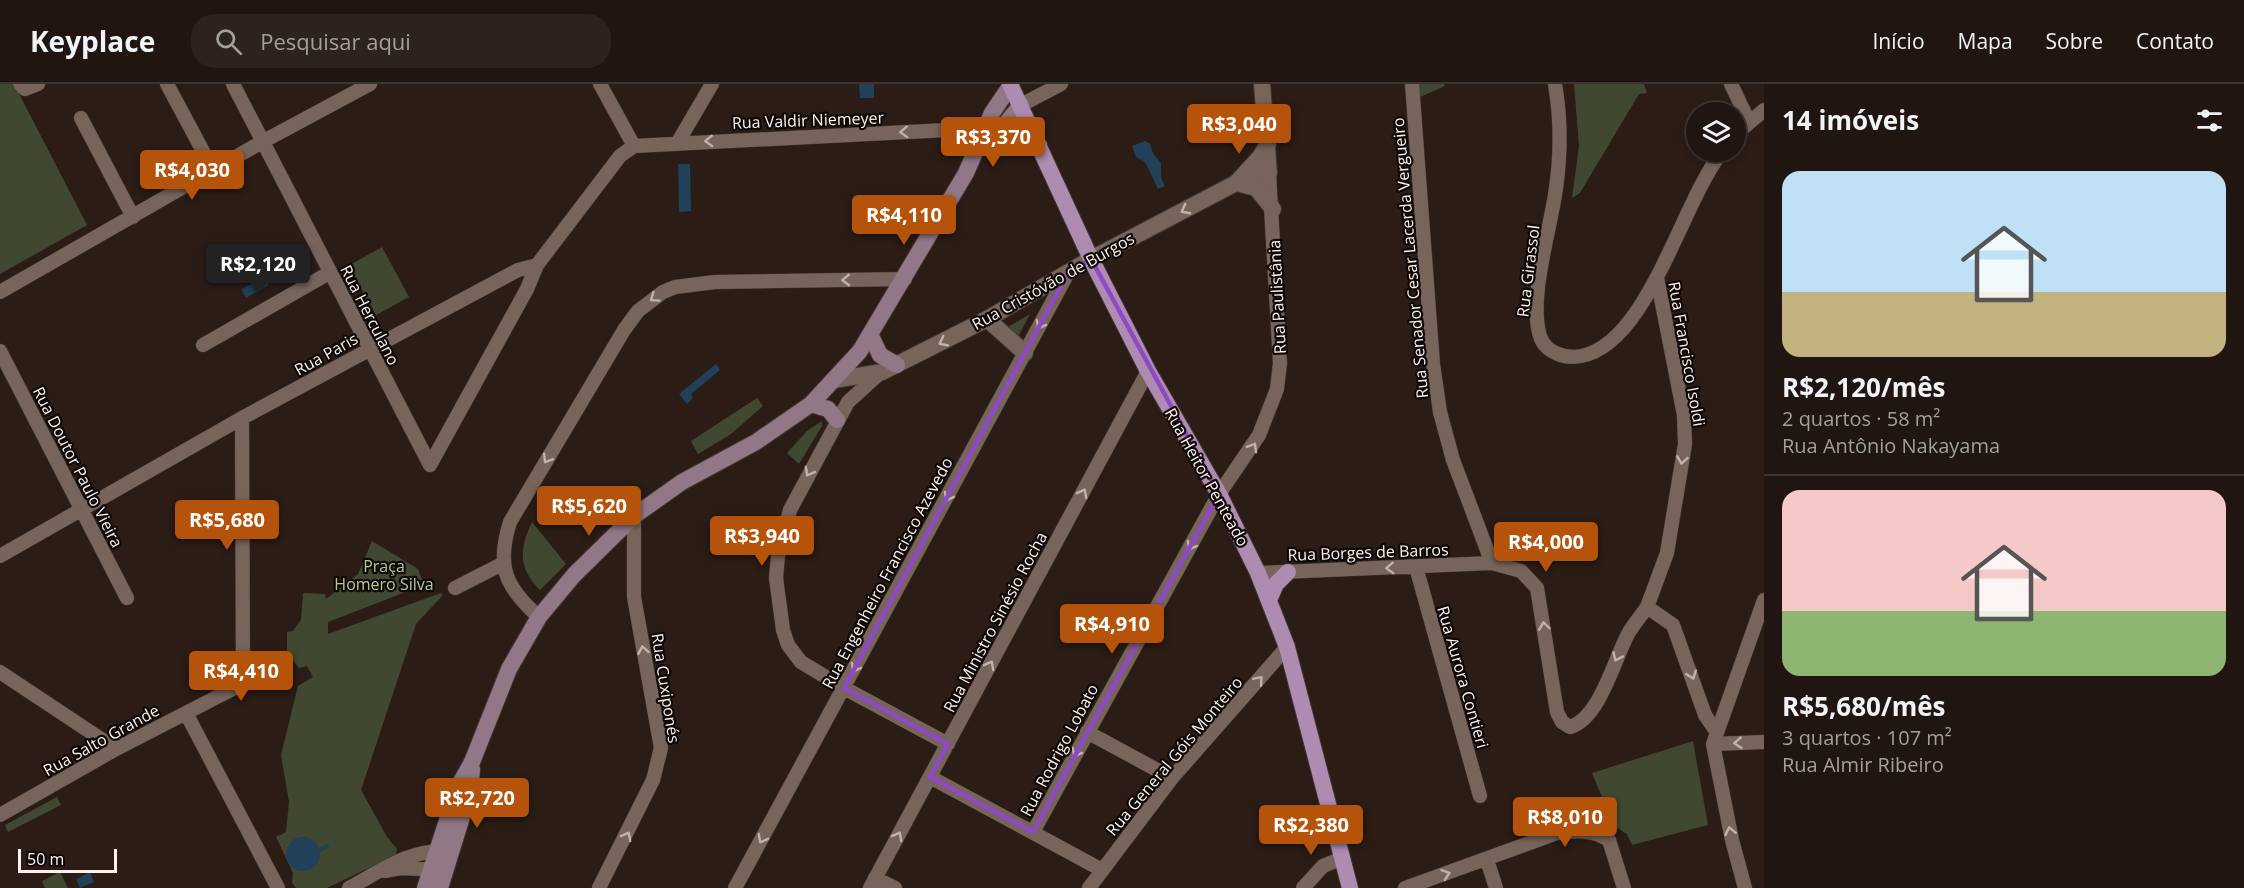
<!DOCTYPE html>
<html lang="pt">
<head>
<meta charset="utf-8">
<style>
	:root { --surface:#201510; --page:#2d221e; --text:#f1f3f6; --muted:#a29f9f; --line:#3d3430; --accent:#b45309 }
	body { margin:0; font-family:"Open Sans",sans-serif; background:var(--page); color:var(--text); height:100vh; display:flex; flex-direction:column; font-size:22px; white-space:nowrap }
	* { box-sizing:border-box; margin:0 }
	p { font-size:20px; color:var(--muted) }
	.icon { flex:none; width:33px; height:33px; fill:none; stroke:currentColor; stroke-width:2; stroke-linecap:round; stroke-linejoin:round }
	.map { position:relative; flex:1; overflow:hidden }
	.panel { display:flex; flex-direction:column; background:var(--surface); width:480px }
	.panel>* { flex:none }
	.fabs { position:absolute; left:1686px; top:18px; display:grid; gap:12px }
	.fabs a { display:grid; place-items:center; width:60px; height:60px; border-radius:50%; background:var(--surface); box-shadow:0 3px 9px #0003,0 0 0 2px var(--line); font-size:30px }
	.scale { position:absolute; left:18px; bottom:15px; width:99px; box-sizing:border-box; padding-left:6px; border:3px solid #fdf2ed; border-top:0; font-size:16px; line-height:21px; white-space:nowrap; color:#fdf2ed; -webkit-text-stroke:4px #0f0806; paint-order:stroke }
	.price { position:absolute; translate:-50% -51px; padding:0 14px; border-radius:6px; background:var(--accent); color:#fff; font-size:20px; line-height:39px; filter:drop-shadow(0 2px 3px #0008) }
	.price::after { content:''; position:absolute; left:50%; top:36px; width:18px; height:14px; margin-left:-9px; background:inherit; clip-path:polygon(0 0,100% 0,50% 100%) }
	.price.active { background:#222; color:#fff }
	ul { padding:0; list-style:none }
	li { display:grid; align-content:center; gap:12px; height:318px; padding:0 18px }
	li+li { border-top:2px solid var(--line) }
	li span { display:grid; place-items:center; height:186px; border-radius:18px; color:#555 }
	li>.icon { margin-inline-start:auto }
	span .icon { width:108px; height:108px; fill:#fffc; stroke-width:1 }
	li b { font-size:26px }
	h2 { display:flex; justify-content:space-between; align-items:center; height:72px; padding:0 18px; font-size:26px }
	header { display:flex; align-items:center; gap:36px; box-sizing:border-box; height:84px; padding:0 30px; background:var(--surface); border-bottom:2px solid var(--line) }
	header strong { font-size:28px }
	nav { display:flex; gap:33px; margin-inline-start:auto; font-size:21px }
	.search { width:420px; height:54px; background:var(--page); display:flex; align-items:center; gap:15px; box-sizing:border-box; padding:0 21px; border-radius:24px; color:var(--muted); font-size:22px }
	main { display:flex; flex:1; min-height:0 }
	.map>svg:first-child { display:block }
	.green { fill:#404832 }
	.water { fill:#214158 }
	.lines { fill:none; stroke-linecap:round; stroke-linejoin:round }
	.stream { stroke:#214158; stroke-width:4 }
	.minor-casing { stroke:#423632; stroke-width:15 }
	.tertiary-casing { stroke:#423632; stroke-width:18 }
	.secondary-casing { stroke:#423632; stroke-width:18 }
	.primary-casing { stroke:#423632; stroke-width:18 }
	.minor { stroke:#77655c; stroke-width:14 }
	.tertiary { stroke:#77655c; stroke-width:16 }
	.secondary { stroke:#927887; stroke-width:16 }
	.primary { stroke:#ae8bb1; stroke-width:16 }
	.oneway { stroke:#c1b3ac }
	.marked { fill:none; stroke:#8e4ac6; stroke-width:4.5; stroke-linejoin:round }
	.labels { text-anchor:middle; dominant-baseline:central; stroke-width:4.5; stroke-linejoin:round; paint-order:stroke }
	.street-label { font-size:16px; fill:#fdf2ed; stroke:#0f0806 }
	.park-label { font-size:16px; fill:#b4ca8d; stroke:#0f0806 }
</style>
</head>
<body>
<header>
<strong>Keyplace</strong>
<div class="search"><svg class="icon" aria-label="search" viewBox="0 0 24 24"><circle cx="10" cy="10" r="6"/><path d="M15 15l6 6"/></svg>Pesquisar aqui</div>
<nav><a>Início</a><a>Mapa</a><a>Sobre</a><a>Contato</a></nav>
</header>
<main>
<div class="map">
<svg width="1764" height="804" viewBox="0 0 1764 804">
	<rect width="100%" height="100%" fill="#2b1c15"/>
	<path class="green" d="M0,0H14L87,141L0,190Z
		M1416,0H1444L1445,2L1418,14Z
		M1574,0H1644L1647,9L1639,10L1580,109L1572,114L1579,62Z
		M382,163L409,213L376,231L348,182Z
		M246,164L259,188L237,200L224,176Z
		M1030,230L1018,253L1006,244Z
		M757,314L763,322L731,350L698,370L691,357Z
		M822,337V342L799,380L787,369L807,347Z
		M532,438L566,480L540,506C518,484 519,465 532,438Z
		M372,457L418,485L424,501L328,538V550L441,509L443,511L416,540L361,706L387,753L397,765L396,771L327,804H296L292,799L293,789L276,753L286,748L289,718L281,671L298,602L313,593L307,582L299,584L287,569V548L293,547L301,536L303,509L325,510L326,515L358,490Z
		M1693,657L1708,741L1632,761L1627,750L1614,742L1592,689Z
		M57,713L61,721L8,748L5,741Z
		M60,788L68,804H45L42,797Z"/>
	<path class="water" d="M859,0H874V14H860Z
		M1145,57L1150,60L1153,69L1161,79V94L1165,102L1158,105L1145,78L1136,73L1132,62Z
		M678,80H690L691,127L679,128Z
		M264,193L269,201L246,214L241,205Z
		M716,280L720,286L691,310L693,314L687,320L679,310Z
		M286 770a17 17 0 1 1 34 0a17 17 0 1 1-34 0Z
		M90,788L94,798L80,804L76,795Z"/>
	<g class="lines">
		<path class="stream" d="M320,766L327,762"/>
		<defs>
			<path id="minor" d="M20,0L25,5L38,0
				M167,0L213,86
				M233,0L430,381
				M600,0L634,62
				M1412,0L1433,280L1440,328L1453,376L1492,479
				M1555,0C1561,35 1561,69 1556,104C1551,144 1528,214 1540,252C1545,269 1566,275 1581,272C1648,260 1682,117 1722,68
				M1731,0L1749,38
				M1021,21L1061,0
				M81,34L133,133
				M1736,50L1764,26
				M678,58L712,0
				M1657,194L1684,331L1685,360L1667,469L1647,523L1673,541L1705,631L1716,647
				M0,208L262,58L370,0
				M203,261L329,189
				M0,267L127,514
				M880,289L848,318L790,426L778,472L776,494L783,546L788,561L801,578L844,604L948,660
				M242,334L243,599
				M430,381L527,205L537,181
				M0,472L242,334L518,186L537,181L620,72L634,62L947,46L983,47
				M1416,483L1480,712
				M1258,489L1492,479L1521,487L1537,504L1557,628L1562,638L1570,643C1600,634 1614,576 1628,550C1633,541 1641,532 1647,523
				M455,504L504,479
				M539,533C505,503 496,482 510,438L624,246L638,227L663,208L675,203L715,198L905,195
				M0,588L116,665
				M186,629L278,804
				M1087,648L1172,694
				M1713,660L1764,658
				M930,693L1102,786
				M0,731L116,665L283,579
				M1033,748L1219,410L1259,351L1277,305L1280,279L1269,89
				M1487,776L1496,804
				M385,787L401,784L441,786
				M875,794L895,804
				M349,804C381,787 409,765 447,767
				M599,804L653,696L661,664L634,513V432
				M735,804L1068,189
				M870,804L1148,287
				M1089,804L1172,694L1287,563
				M1303,804L1323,782L1343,774
				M1405,804L1557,749C1577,747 1591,745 1609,756L1624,804
				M1745,804L1732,756L1713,660L1764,516"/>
			<path id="tertiary" d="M1237,98L1260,73L1268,60
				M1237,99L1256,104L1273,125
				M987,235L1025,269
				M834,296L882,288L987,235L1091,175L1236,99L1269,89L1262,0"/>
			<path id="secondary" d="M987,62L1021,21
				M871,252L880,271L897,281
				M811,320L828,325L837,336
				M425,804L458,703L472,678L509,585L539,533L574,491L634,432L682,398L756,358L811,320L860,267L966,89L992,29L1011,1
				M440,804L470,707L472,685"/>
			<path id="primary" d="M1010,0L1091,175L1148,287L1219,410L1258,489L1287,563L1350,804
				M991,57L1016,51L1039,61
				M1269,516L1276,500L1288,488"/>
		</defs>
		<use href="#minor" class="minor-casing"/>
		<use href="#tertiary" class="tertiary-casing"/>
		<use href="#secondary" class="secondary-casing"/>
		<use href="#primary" class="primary-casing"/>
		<use href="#minor" class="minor"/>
		<use href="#tertiary" class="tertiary"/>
		<use href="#secondary" class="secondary"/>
		<use href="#primary" class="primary"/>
	</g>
	<defs><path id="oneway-chevron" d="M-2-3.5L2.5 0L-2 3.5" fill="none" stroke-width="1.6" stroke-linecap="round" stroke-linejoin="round" transform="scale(1.5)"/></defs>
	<g class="oneway">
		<use href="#oneway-chevron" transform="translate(904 48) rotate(178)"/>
		<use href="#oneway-chevron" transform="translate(709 57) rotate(178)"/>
		<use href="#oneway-chevron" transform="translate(1185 126) rotate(152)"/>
		<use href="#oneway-chevron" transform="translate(846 196) rotate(179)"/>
		<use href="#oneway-chevron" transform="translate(654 214) rotate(145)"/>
		<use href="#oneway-chevron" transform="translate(1040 241) rotate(118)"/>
		<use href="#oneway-chevron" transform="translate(943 258) rotate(153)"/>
		<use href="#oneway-chevron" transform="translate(1253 363) rotate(-60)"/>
		<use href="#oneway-chevron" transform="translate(547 375) rotate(121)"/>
		<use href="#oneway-chevron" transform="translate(1682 376) rotate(99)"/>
		<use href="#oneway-chevron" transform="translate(809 388) rotate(119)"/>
		<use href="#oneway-chevron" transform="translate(1083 409) rotate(-62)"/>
		<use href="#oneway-chevron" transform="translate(948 413) rotate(118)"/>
		<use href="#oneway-chevron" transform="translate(1191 462) rotate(119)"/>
		<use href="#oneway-chevron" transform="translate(1390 484) rotate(178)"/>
		<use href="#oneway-chevron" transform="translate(1544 542) rotate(-98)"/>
		<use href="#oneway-chevron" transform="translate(643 566) rotate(-100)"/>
		<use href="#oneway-chevron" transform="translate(1617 573) rotate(114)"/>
		<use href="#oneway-chevron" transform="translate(990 581) rotate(-62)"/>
		<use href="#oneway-chevron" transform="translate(855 584) rotate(119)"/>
		<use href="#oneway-chevron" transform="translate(1692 591) rotate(70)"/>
		<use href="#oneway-chevron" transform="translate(1259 596) rotate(-49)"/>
		<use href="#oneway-chevron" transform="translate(1738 659) rotate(176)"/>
		<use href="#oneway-chevron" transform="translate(1076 669) rotate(118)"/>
		<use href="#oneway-chevron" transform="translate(1730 747) rotate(-101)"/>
		<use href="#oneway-chevron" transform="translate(627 752) rotate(-62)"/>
		<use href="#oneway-chevron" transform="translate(898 752) rotate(-62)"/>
		<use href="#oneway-chevron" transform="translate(762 755) rotate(118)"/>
		<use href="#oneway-chevron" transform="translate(1446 790) rotate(-19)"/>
	</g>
	<path class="marked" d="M1091,175L1219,410L1033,748L930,693L948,660L844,604L1068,189Z"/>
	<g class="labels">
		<g class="street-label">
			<text transform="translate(808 36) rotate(-2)">Rua Valdir Niemeyer</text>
			<text transform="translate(1410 174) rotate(-95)">Rua Senador Cesar Lacerda Vergueiro</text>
			<text transform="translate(1528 187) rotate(-83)">Rua Girassol</text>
			<text transform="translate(1053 197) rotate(-29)">Rua Cristóvão de Burgos</text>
			<text transform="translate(1277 213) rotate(-93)">Rua Paulistânia</text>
			<text transform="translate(370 231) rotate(63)">Rua Herculano</text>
			<text transform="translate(326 270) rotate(-29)">Rua Paris</text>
			<text transform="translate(1687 270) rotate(80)">Rua Francisco Isoldi</text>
			<text transform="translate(78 383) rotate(63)">Rua Doutor Paulo Vieira</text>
			<text transform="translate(1207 393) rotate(61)">Rua Heitor Penteado</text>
			<text transform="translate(1368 468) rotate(-2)">Rua Borges de Barros</text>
			<text transform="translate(887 489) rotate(-62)">Rua Engenheiro Francisco Azevedo</text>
			<text transform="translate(995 538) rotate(-62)">Rua Ministro Sinésio Rocha</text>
			<text transform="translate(1463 593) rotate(74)">Rua Aurora Contieri</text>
			<text transform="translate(666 604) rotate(81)">Rua Cuxiponés</text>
			<text transform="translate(101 656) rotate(-29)">Rua Salto Grande</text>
			<text transform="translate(1059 666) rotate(-62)">Rua Rodrigo Lobato</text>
			<text transform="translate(1174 672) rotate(-50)">Rua General Góis Monteiro</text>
		</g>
		<g class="park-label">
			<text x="384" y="482">Praça<tspan x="384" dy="18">Homero Silva</tspan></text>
		</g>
	</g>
</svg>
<div class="fabs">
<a><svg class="icon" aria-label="layers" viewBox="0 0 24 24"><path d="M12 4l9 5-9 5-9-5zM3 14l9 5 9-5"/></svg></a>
</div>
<div class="scale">50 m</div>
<b class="price" style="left:1239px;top:71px">R$3,040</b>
<b class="price" style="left:993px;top:84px">R$3,370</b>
<b class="price" style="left:192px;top:117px">R$4,030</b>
<b class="price" style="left:904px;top:162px">R$4,110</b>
<b class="price active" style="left:258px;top:211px">R$2,120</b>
<b class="price" style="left:589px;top:453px">R$5,620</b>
<b class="price" style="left:227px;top:467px">R$5,680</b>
<b class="price" style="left:762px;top:483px">R$3,940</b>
<b class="price" style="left:1546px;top:489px">R$4,000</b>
<b class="price" style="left:1112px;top:571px">R$4,910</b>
<b class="price" style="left:241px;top:618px">R$4,410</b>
<b class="price" style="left:477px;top:745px">R$2,720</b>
<b class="price" style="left:1565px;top:764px">R$8,010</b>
<b class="price" style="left:1311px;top:772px">R$2,380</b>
</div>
<section class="panel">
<h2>14 imóveis<svg class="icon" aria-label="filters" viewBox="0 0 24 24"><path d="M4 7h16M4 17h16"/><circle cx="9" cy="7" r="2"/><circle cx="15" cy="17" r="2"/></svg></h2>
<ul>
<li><span style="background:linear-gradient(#bfe0f5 65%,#c2b280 0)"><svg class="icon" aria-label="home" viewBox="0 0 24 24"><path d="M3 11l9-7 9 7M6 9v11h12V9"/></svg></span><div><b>R$2,120/mês</b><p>2 quartos · 58 m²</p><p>Rua Antônio Nakayama</p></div></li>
<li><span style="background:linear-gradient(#f6c9c9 65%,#8fb573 0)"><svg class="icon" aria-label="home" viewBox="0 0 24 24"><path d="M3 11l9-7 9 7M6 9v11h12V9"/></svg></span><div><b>R$5,680/mês</b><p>3 quartos · 107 m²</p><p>Rua Almir Ribeiro</p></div></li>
</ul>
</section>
</main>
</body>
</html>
